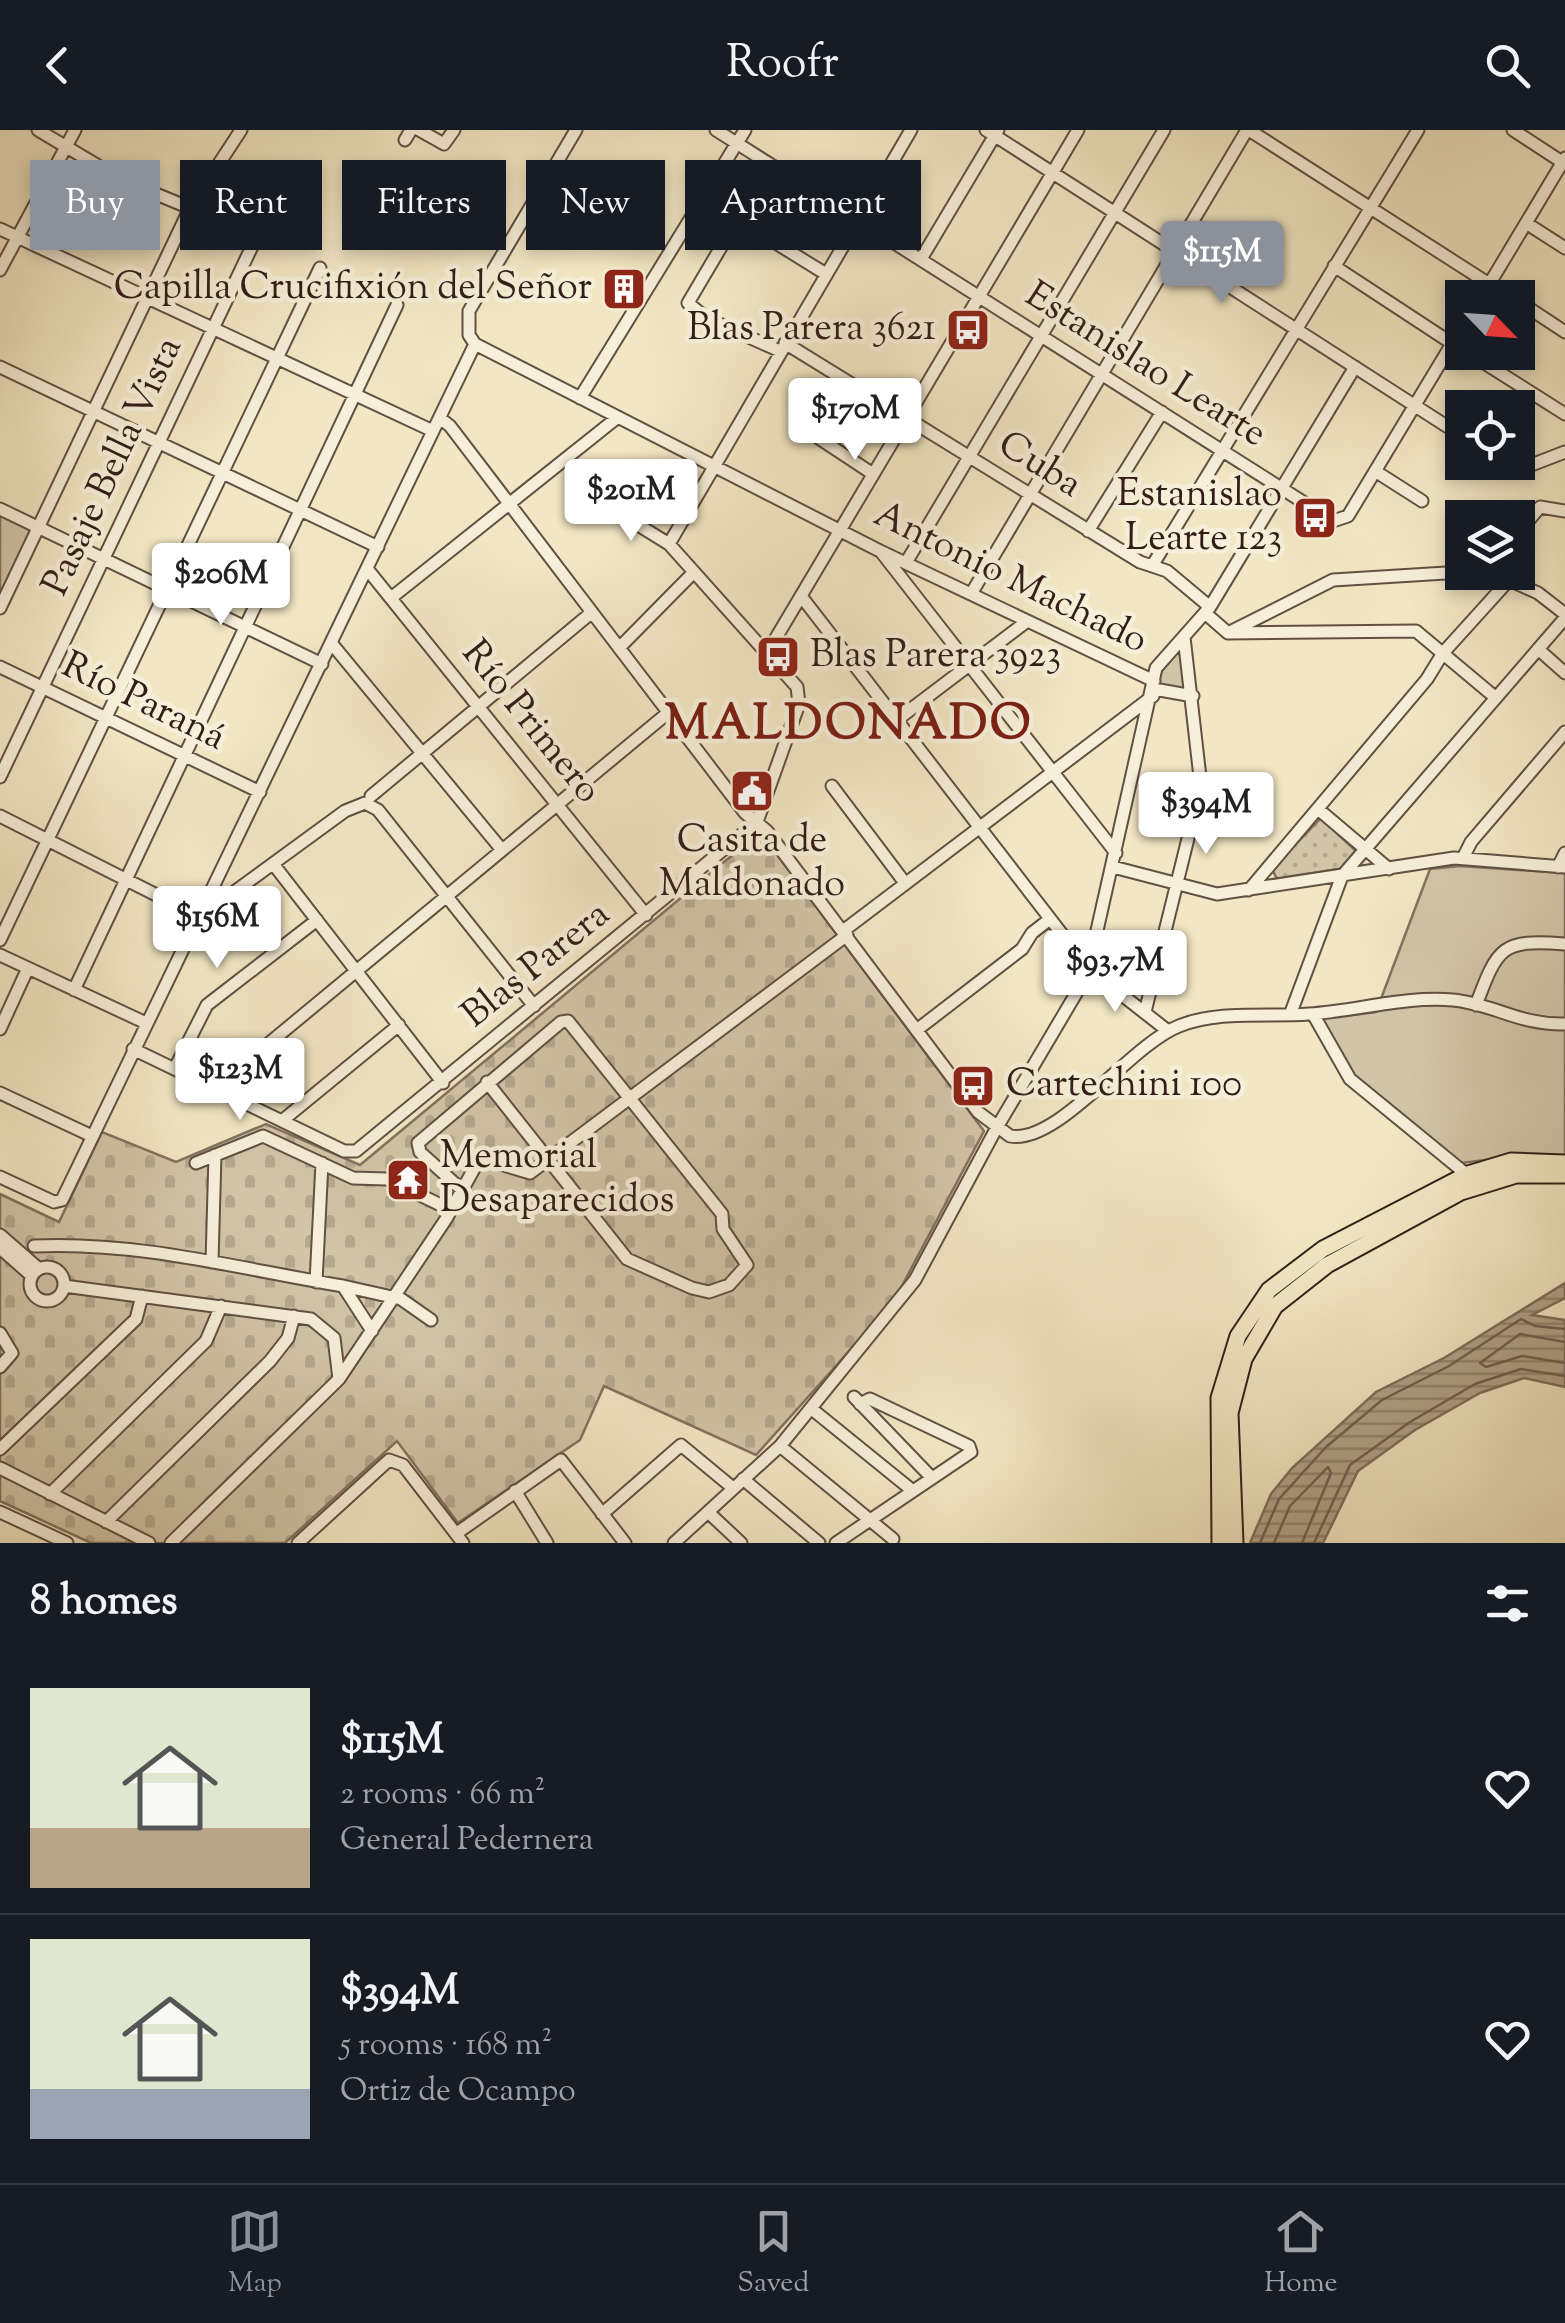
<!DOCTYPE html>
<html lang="en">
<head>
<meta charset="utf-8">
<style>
	:root { --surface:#171b24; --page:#20242c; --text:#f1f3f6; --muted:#9ea1a6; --line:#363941; --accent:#8c9099 }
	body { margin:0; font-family:"Sorts Mill Goudy",serif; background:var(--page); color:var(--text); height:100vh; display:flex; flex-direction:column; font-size:38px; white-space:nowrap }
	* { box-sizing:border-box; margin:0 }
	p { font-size:32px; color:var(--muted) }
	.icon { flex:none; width:55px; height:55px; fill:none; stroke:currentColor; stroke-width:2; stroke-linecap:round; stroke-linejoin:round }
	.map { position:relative; height:1413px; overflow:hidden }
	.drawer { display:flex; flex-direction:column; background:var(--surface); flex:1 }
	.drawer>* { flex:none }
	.hud { position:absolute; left:30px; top:30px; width:1000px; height:90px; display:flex; gap:20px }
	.needle { width:65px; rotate:115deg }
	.controls { position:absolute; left:1445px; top:150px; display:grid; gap:20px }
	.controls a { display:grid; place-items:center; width:90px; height:90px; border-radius:0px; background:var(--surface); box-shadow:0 5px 15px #0003; font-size:50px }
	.price { position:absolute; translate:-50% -85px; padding:0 22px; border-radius:10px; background:#fff; color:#222; font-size:32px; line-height:65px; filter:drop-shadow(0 2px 5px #0008) }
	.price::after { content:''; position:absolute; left:50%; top:60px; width:30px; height:22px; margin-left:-15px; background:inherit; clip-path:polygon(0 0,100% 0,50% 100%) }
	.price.on { background:var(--accent); color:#fff }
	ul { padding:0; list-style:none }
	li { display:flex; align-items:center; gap:30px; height:250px; padding:0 30px }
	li+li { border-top:2px solid var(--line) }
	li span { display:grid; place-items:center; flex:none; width:280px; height:200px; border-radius:0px; color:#555 }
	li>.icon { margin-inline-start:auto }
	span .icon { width:120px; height:120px; fill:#fffc; stroke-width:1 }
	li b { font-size:42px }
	h2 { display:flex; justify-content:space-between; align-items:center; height:120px; padding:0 30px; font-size:42px }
	.tag { padding:0 35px; border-radius:0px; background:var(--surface); box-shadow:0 5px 15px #0003; font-size:35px; line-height:90px }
	.tag.on { background:var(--accent); color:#fff }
	header { display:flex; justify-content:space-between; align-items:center; height:130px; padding:0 30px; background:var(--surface); font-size:45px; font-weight:600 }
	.tab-bar { display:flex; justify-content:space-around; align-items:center; height:140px; border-top:2px solid var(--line); background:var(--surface); font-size:28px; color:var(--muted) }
	.tab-bar a { display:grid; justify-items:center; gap:5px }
	.tab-bar .on { color:var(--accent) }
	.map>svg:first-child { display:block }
	.grass { fill:url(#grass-dots); stroke:#82725f; stroke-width:2.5 }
	.cemetery { fill:url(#cemetery-stones); stroke:#82725f; stroke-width:2.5 }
	.park { fill:#d1c5a7; stroke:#82725f; stroke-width:2.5 }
	.water { fill:url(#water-rules); stroke:#7e6e5b; stroke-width:2.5 }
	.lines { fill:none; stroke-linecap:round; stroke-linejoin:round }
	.shore { stroke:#726050; stroke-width:2.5 }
	.minor-casing { stroke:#625042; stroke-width:15 }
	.major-casing { stroke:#321e17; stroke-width:19 }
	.minor { stroke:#f7efd9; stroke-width:11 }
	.major { stroke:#f2e7c4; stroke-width:15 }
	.labels { text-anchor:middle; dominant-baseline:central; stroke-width:9; stroke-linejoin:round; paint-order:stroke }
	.poi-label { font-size:38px; fill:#321e17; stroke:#f7efd9; text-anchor:end }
	.street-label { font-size:38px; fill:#321e17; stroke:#f7efd9 }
	.district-label { font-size:48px; font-weight:bold; letter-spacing:2.5px; fill:#7a1f14; stroke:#f7efd9 }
</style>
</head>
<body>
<header><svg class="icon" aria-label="back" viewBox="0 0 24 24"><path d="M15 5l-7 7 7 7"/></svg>Roofr<svg class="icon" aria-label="search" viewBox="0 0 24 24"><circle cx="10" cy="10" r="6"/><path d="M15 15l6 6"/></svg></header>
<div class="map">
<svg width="1565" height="1413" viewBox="0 0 1565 1413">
	<defs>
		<pattern id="grass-dots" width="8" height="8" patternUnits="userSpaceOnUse" patternTransform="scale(2.5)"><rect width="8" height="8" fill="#d1c5a7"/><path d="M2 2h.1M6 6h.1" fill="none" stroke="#b4a98f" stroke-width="1.8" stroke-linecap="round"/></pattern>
		<pattern id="cemetery-stones" width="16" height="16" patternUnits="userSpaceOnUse" patternTransform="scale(2.5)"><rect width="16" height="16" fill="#d1c5a7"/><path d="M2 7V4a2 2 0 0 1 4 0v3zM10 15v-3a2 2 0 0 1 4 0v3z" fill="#b4a98f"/></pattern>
		<pattern id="water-rules" width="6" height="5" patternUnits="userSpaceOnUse" patternTransform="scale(2.5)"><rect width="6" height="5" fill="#b1a389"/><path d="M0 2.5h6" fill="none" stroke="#91846f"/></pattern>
	</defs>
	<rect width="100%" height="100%" fill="#f2e7c4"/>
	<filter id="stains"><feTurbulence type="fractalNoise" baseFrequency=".002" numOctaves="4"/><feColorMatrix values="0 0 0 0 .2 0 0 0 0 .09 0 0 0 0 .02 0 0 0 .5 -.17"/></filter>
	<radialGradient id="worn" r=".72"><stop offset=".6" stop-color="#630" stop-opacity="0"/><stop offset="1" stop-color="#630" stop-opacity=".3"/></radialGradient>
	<path class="grass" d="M1321,688L1358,723L1345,738L1277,749L1272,739Z"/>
	<path class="cemetery" d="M760,702L984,1001L894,1171L756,1325L604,1256L580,1310L458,1393L397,1311L285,1413H91L0,1371V1064L59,1092L102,1002L176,1032L266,994L360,1035Z"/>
	<path class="park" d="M0,385L33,401L0,472Z
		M1183,511L1191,563L1158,555L1160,539Z
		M1460,736L1565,743V1026L1535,1024L1461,1033L1351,942L1318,889L1376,882L1430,739Z"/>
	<path class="water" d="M1565,1153V1168L1532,1185L1565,1190V1257L1524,1248L1480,1263L1415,1300L1358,1341L1323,1413H1250L1271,1364L1292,1338L1376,1262L1444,1228Z"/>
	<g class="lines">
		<path class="shore" d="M1565,1212L1520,1204L1480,1233L1486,1237L1522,1226L1565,1233
			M1260,1413L1279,1369L1326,1317L1382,1270L1449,1236L1521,1189L1535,1196L1565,1199
			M1274,1413L1290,1376L1328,1337L1331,1343L1302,1413
			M1314,1413L1350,1335L1410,1292L1475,1254L1521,1239L1565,1246"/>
		<defs>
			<path id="minor" d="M38,0L122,50L190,78
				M419,0L444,14L454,0
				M576,0L469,181V205L475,214L878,420L1154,551
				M716,0L1333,391L1348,386L1462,197
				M986,0L1462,306
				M1249,0L1511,168
				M1513,0L1565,34
				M405,10L411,0
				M770,34L688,173L706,188L780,221
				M1526,93L1565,118
				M0,99L433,301
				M771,110L826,144
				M921,129L998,0
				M1334,136L1462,220
				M0,140L75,0
				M1481,168L1565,28
				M1518,171L1565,202
				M785,213L1140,432L1167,441L1210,477
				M1467,222L1565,284
				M0,237L378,417
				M580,268L745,0
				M440,288L450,296L745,683L767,701L978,982L1010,1006C1058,1015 1130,915 1179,896C1218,880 1267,887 1309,884C1357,881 1404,866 1453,870C1494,874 1519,895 1565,894
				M811,303L873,344
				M1503,332L1526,337L1565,322
				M1375,341L1422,371
				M0,379L322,534
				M1088,401L1162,282
				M1518,403L1540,377L1565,381
				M669,414L911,0
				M882,423L1116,723
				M907,431L1164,0
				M1152,436L1418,0
				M368,440L646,785
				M1491,442L1538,463L1565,484
				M971,464L1247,0
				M801,466L1089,839L1168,901
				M391,468L618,287
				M0,478L190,78L241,0
				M1205,483L1228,503
				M1228,503L1416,501L1496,568
				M1228,503L1333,450L1462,442
				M332,514L502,720
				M619,518L694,442
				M1538,519L1565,543
				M767,523L1078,0
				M0,537L260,662
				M1154,559L1193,566
				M898,589L1026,492
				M0,647L256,108
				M832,656L905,753
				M371,666L591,483
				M1318,679L1389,739
				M0,686L200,787L345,681L365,673L378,680L534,876
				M1463,728L1471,712L1565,602
				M274,735L443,953
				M1113,737L1217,764L1454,728L1565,737
				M1558,737L1565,723
				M1249,760L1427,549L1443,523L1509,450
				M843,801L1153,566
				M0,810L320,138
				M0,825L146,893
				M74,860L397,175
				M1476,875C1498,817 1501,809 1565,814
				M1145,882L1201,656L1184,507
				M1313,884L1350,949L1471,1048
				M1290,885L1342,746L1565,488
				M0,899L28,838
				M918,899L1022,819L1032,803L1050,789
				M133,919L344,1021H356L757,692L799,574L797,557L669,414L614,380
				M175,938L207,875L317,790
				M215,958L669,582
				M0,963L92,1006
				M283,990L399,895
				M196,1033L263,1006L353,1048L387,1049L451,1080
				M0,1047L54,1072L62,1070L475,214
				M462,1060L420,1022L418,1013L561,892L568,891L722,1084L723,1099L747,1135L729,1155L709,1162L692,1158L627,1129L487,952
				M0,1105L39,1139
				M34,1116C138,1111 241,1139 343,1156L372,1201
				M0,1118L32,1146
				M212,1132L215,1025
				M30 1154a17 17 0 1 1 34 0a17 17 0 1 1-34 0Z
				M316,1152L322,1033
				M64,1156L311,1189L334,1208L339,1249L171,1413
				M343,1156L401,1169L431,1190
				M0,1203L12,1223L0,1237
				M339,1249L446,1089L480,1028L530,1043L847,805
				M854,1267L931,1347
				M813,1280L913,1361
				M780,1316L893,1409
				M0,1319L136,1189L142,1166
				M0,1338L149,1413
				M743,1349L819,1413
				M515,1361L547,1413
				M50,1364L206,1211L221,1176
				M0,1382L67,1413
				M708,1382L741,1413
				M602,1384L681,1315L733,1358
				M106,1392L270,1231L288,1208L294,1186
				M457,1403L561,1330L625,1413
				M298,1413L389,1330L403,1335L463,1413
				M674,1413L780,1316L915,1150L996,999L1087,845L1156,538L1210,477L1355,237
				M836,1413L971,1322L969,1316L870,1269L860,1274"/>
			<path id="major" d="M1220,1413L1219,1268L1238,1206L1269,1160L1323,1119L1468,1044L1511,1031L1565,1033
				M1235,1413L1230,1283L1244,1229L1275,1176L1327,1135L1461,1062L1516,1045H1565"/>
		</defs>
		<use href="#minor" class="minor-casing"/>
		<use href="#major" class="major-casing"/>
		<use href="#minor" class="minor"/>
		<use href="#major" class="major"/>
	</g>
	<defs>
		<symbol id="building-square" viewBox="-11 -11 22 22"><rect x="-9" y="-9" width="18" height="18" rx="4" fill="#8f2418" stroke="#f7efd9"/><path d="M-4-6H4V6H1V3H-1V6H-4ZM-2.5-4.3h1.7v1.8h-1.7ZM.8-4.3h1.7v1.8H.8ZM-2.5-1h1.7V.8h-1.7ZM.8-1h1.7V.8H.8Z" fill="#fff"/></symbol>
		<symbol id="bus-square" viewBox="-11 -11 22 22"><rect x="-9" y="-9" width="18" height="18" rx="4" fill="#8f2418" stroke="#f7efd9"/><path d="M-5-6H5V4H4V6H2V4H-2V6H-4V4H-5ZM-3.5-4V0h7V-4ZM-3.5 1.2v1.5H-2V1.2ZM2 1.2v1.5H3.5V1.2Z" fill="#fff"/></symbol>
		<symbol id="civic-square" viewBox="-11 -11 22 22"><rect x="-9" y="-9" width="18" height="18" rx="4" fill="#8f2418" stroke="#f7efd9"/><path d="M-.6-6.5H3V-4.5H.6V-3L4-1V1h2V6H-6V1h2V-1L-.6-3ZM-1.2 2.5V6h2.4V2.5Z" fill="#fff"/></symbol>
		<symbol id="temple-square" viewBox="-11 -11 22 22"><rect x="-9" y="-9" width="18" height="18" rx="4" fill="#8f2418" stroke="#f7efd9"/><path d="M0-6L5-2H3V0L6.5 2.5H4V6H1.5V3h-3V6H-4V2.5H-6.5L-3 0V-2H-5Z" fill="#fff"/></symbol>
	</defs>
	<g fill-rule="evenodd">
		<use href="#building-square" x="599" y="134" width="50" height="50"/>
		<use href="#bus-square" x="943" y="175" width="50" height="50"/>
		<use href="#bus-square" x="1290" y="363" width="50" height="50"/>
		<use href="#bus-square" x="753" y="502" width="50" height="50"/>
		<use href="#civic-square" x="727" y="636" width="50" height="50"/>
		<use href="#bus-square" x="948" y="931" width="50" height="50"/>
		<use href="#temple-square" x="383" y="1025" width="50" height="50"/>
	</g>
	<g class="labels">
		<g class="poi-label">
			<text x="592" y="159">Capilla Crucifixión del Señor</text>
			<text x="936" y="200">Blas Parera 3621</text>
			<text x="1282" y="366">Estanislao<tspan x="1282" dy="44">Learte 123</tspan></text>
			<text x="810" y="527" text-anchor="start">Blas Parera 3923</text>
			<text x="752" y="712" text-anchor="middle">Casita de<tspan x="752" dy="44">Maldonado</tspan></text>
			<text x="1006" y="956" text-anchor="start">Cartechini 100</text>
			<text x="440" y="1028" text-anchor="start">Memorial<tspan x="440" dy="44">Desaparecidos</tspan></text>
		</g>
		<g class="street-label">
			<text transform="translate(1145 236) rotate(32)">Estanislao Learte</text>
			<text transform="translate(1039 336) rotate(32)">Cuba</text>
			<text transform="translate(114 337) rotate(-65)">Pasaje Bella Vista</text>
			<text transform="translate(1010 449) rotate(26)">Antonio Machado</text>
			<text transform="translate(143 573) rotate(26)">Río Paraná</text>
			<text transform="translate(530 593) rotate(51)">Río Primero</text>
			<text transform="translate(537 836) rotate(-39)">Blas Parera</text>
		</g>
		<g class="district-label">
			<text x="849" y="596">MALDONADO</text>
		</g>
	</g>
	<rect width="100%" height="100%" filter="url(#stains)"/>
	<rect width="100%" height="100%" fill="url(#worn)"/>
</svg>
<div class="controls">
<a><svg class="needle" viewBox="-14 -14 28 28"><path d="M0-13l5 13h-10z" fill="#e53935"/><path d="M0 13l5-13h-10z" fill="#9ea1a6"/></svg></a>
<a><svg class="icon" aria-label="locate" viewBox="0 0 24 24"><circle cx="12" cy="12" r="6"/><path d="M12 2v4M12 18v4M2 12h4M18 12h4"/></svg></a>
<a><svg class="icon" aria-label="layers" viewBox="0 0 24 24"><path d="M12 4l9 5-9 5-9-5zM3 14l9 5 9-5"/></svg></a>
</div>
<b class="price on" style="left:1222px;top:176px">$115M</b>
<b class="price" style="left:855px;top:333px">$170M</b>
<b class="price" style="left:631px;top:414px">$201M</b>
<b class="price" style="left:221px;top:498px">$206M</b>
<b class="price" style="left:1206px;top:727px">$394M</b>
<b class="price" style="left:217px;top:841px">$156M</b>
<b class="price" style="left:1115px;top:885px">$93.7M</b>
<b class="price" style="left:240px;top:993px">$123M</b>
<div class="hud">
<a class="tag on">Buy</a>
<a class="tag">Rent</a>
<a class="tag">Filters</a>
<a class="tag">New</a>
<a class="tag">Apartment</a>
</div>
</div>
<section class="drawer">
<h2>8 homes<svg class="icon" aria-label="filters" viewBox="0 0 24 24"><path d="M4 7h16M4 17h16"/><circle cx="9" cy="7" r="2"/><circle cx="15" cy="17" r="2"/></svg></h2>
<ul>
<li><span style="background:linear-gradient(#dfe7d0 70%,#b9a48a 0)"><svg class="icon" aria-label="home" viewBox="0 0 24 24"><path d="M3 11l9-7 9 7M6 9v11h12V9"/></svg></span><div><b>$115M</b><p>2 rooms · 66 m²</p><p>General Pedernera</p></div><svg class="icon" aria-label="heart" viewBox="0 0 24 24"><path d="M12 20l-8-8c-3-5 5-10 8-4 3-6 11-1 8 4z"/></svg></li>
<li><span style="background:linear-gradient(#dfe7d0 75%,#9aa5b1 0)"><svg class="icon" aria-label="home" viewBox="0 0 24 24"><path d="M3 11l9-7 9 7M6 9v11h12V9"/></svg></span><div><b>$394M</b><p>5 rooms · 168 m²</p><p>Ortiz de Ocampo</p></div><svg class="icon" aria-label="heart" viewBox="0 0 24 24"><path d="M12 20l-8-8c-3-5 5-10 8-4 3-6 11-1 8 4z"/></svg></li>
</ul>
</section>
<nav class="tab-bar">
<a class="on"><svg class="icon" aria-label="map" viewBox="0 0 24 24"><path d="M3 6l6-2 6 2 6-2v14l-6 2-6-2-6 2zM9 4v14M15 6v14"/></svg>Map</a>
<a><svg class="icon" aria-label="saved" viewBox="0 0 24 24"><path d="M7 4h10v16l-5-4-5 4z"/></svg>Saved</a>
<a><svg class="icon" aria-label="home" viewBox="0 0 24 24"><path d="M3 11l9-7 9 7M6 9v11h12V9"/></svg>Home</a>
</nav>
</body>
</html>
